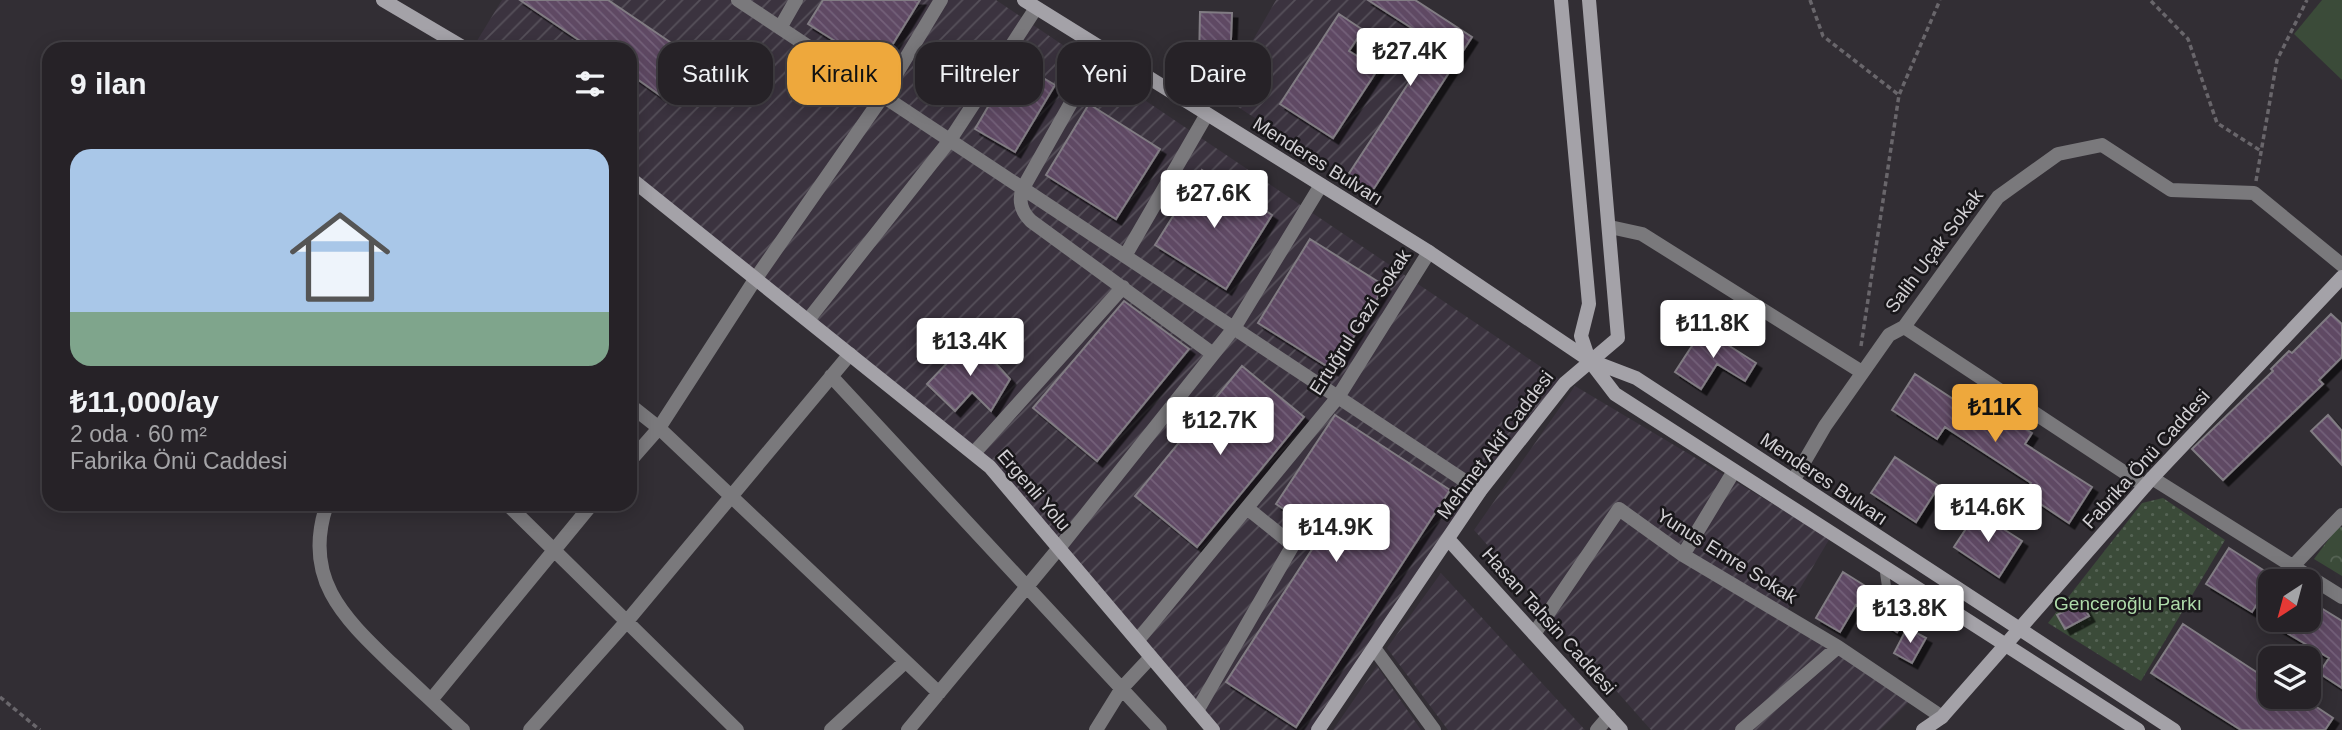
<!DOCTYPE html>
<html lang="tr">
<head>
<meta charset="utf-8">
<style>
	:root { --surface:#262227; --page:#322f33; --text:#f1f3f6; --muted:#a4a4a7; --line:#423f44; --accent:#eea83c }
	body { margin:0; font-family:Helvetica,sans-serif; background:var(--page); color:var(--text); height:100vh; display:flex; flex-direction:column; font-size:26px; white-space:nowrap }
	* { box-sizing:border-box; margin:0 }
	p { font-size:23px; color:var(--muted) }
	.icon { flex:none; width:38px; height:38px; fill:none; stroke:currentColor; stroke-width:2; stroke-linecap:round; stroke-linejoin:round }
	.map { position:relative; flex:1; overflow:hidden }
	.sheet { position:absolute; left:42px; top:42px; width:595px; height:469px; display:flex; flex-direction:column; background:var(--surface); border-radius:21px; box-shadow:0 4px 18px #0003,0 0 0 2px var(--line) }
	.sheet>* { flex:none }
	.guide { position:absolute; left:658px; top:42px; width:665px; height:63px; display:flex; gap:14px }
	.needle { width:46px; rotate:216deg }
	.buttons { position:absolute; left:2258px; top:569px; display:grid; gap:14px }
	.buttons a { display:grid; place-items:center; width:63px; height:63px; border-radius:14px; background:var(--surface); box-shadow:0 4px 18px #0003,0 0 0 2px var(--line); font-size:35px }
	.price { position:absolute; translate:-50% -60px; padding:0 16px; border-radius:7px; background:#fff; color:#222; font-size:23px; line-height:46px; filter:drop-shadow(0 2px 4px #0008) }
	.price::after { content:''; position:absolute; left:50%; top:42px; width:21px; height:16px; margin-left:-10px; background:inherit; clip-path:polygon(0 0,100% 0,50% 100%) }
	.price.current { background:var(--accent); color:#111 }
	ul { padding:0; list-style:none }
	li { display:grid; align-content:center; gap:14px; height:371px; padding:0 28px }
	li+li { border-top:2px solid var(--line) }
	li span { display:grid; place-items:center; height:217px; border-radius:21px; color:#555 }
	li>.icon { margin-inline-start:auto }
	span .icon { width:126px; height:126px; fill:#fffc; stroke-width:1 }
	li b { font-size:30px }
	h2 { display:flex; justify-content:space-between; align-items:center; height:84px; padding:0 28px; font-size:30px }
	.pill { padding:0 24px; border-radius:21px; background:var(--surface); box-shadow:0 4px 18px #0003,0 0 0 2px var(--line); font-size:24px; line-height:63px }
	.pill.current { background:var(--accent); color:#111 }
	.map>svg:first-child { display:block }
	.industrial { fill:url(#industrial-furrows) }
	.green { fill:#3b4b39 }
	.forest { fill:url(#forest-crowns) }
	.park { fill:url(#park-dots) }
	.building { fill:url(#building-back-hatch); stroke:#817c83; stroke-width:2; filter:url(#shadow) }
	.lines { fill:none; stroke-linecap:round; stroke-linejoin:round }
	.path { stroke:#69666b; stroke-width:3.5; stroke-dasharray:5 3.5; stroke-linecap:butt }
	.lane { stroke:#7a797c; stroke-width:9 }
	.street { stroke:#7a797c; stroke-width:14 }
	.secondary { stroke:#a4a2a8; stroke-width:14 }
	.labels { text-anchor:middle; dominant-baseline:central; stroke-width:5; stroke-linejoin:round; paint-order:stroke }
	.street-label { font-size:19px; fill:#d2d0d4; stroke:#19171a }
	.park-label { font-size:19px; fill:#aedbaa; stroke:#19171a }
</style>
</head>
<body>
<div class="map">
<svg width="2342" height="730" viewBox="0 0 2342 730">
	<defs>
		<pattern id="industrial-furrows" width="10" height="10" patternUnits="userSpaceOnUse" patternTransform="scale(1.75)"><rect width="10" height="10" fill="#3b333f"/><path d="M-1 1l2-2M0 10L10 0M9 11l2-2" fill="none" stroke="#56505a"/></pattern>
		<pattern id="forest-crowns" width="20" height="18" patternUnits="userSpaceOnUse" patternTransform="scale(1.75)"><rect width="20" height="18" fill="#3b4b39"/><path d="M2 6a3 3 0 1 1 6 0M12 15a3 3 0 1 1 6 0" fill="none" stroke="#566455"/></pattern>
		<pattern id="park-dots" width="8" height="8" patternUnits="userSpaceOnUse" patternTransform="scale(1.75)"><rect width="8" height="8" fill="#3b4b39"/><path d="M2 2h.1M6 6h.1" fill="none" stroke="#566455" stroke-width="1.8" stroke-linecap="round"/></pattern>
		<pattern id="building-back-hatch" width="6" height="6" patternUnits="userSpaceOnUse" patternTransform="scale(1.75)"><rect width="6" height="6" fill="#5e4864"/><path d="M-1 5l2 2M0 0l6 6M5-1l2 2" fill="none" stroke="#746179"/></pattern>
		<filter id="shadow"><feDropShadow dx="5.5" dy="5.5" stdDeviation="0" flood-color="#0009"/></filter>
	</defs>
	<rect width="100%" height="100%" fill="#322e34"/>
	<path class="industrial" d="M502,0H996L1565,383L1318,730H1211L990,467L630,179V49H472Z
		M1276,0H1415L1472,37L1371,193L1221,96Z
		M1575,386L1830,538L1783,617L1912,699L1880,730H1651L1474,530Z
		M1441,573L1585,730H1448L1387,648Z
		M1377,666L1421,730H1333Z"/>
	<path class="green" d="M2322,0H2342V80L2294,34Z"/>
	<path class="forest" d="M2342,527V576L2314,559L2337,528Z"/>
	<path class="park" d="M2163,498L2225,540L2141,681L2048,623L2142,503Z"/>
	<path class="building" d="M520,0H608L692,57L664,98L630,74V49H592Z
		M823,0H920L878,68L808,24Z
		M1368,0H1415L1472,37L1371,193L1346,178L1435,43Z
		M1200,12L1232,13L1230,64L1199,63Z
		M1339,14L1363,30L1349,51L1378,69L1333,138L1280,104Z
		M1015,61L1055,85L1015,152L975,129Z
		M1089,104L1160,149L1116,219L1046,175Z
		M1202,170L1272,215L1226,289L1155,245Z
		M1310,239L1385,286L1333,370L1258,323Z
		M1124,301L1189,349L1097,461L1033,408Z
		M2331,314L2342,324V357L2319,380L2323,384L2223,480L2192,449L2273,371L2271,369L2289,351L2292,353Z
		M1703,329L1756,363L1745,381L1717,364L1701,389L1675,372Z
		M972,337L1010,379L991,411L972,392L955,411L927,384Z
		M1242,366L1304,417L1197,547L1135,496Z
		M1915,374L1979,416L1987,404L2032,433L2025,444L2092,487L2069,523L2024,493L2031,483L1945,427L1937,439L1892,410Z
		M1335,415L1450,490L1296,727L1226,682L1322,534L1276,504Z
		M2328,415L2342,431V465L2311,431Z
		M1895,457L1939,486L1916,522L1871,493Z
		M1977,512L2022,541L1999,577L1954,547Z
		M2229,548L2274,577L2252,612L2206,584Z
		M1843,572L1867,587L1865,591L1906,618L1897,632L1856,605L1840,632L1816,618Z
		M2308,600L2342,621V688L2319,673L2329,658L2265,620H2308Z
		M2081,602L2089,616L2065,629L2057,615Z
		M2183,624L2270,681V696H2300L2333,718L2325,730H2241L2151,673Z
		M1907,628L1926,638L1912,663L1894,653Z"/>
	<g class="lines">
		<path class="path" d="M1810,0L1823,36L1899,95
			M2151,1L2188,39L2217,123L2261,151
			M2256,181L2277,60L2307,0
			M1861,346L1899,95L1940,0
			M0,697L40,730"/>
		<path class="lane" d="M1884,569L1888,597L1916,614L1942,607"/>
		<path class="street" d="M738,0L1480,491
			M780,28L796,0
			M1102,48L1023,188C1018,201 1021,211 1031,221L1213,354
			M1610,227L1642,234L1857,369
			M1125,256L1207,114
			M808,320L950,140L1036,8
			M1904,327L2145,486
			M831,376L1160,730
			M630,405L659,428L939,693
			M974,453L1123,287
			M630,461L659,428L756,278L883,96L941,0
			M2152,478L2342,597
			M1793,481L1825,426L1889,335L1904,327L1998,197L2058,154L2102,145L2171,190L2254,193L2342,265
			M327,504C302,577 342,616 391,663C415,685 439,708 463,730
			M507,504L737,730
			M1683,555L1734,471
			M2294,565L2342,515
			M1534,634L1619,509L1683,555L1838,647L1942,717
			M1138,640L1338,397L1429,252
			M1374,648L1434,730
			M431,700L592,504
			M1197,711L1293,545L1247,508
			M530,730L628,620L850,354
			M831,730L905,662
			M908,730L1059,548L1234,328L1321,185
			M1096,730L1122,688L1151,657
			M1597,730L1609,716
			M1742,730L1838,647"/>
		<path class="secondary" d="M383,0L466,49
			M1024,0L1429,252L1589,360L1636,378L2174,730
			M1561,0L1589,304L1581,336L1589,360L1615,394L2138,730
			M630,178L990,467L1213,730
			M1448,539L1621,730
			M1318,730L1480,491L1565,383L1618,338L1589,0
			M1923,730L1942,717L2152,478L2342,277"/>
	</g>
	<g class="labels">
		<g class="street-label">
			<text transform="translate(1318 161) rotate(32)">Menderes Bulvarı</text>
			<text transform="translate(1934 251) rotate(-53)">Salih Uçak Sokak</text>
			<text transform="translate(1360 322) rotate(-57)">Ertuğrul Gazi Sokak</text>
			<text transform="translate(1495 445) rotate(-53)">Mehmet Akif Caddesi</text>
			<text transform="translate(2146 459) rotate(-48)">Fabrika Önü Caddesi</text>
			<text transform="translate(1824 479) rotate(34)">Menderes Bulvarı</text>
			<text transform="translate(1034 490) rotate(49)">Ergenli Yolu</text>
			<text transform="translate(1727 556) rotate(32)">Yunus Emre Sokak</text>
			<text transform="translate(1549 621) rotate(48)">Hasan Tahsin Caddesi</text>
		</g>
		<g class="park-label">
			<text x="2128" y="603">Genceroğlu Parkı</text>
		</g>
	</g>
</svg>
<div class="buttons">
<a><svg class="needle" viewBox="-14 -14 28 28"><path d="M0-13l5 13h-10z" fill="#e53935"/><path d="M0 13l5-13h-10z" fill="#a4a4a7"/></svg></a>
<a><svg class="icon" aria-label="layers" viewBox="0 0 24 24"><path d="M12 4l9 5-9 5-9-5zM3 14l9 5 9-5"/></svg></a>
</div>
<b class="price" style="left:1410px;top:88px">₺27.4K</b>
<b class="price" style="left:1214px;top:230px">₺27.6K</b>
<b class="price" style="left:1713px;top:360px">₺11.8K</b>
<b class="price" style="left:970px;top:378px">₺13.4K</b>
<b class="price current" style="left:1995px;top:444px">₺11K</b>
<b class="price" style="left:1220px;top:457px">₺12.7K</b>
<b class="price" style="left:1988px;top:544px">₺14.6K</b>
<b class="price" style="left:1336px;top:564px">₺14.9K</b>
<b class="price" style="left:1910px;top:645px">₺13.8K</b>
<div class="guide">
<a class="pill">Satılık</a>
<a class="pill current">Kiralık</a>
<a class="pill">Filtreler</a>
<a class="pill">Yeni</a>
<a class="pill">Daire</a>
</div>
<section class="sheet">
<h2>9 ilan<svg class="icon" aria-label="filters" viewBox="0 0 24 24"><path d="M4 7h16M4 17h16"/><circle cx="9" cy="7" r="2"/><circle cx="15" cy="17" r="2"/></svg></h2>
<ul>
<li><span style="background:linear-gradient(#a9c7e8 75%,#7fa58c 0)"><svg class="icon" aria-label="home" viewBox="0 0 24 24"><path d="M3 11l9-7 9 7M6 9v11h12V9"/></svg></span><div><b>₺11,000/ay</b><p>2 oda · 60 m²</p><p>Fabrika Önü Caddesi</p></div></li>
</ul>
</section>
</div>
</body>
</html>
